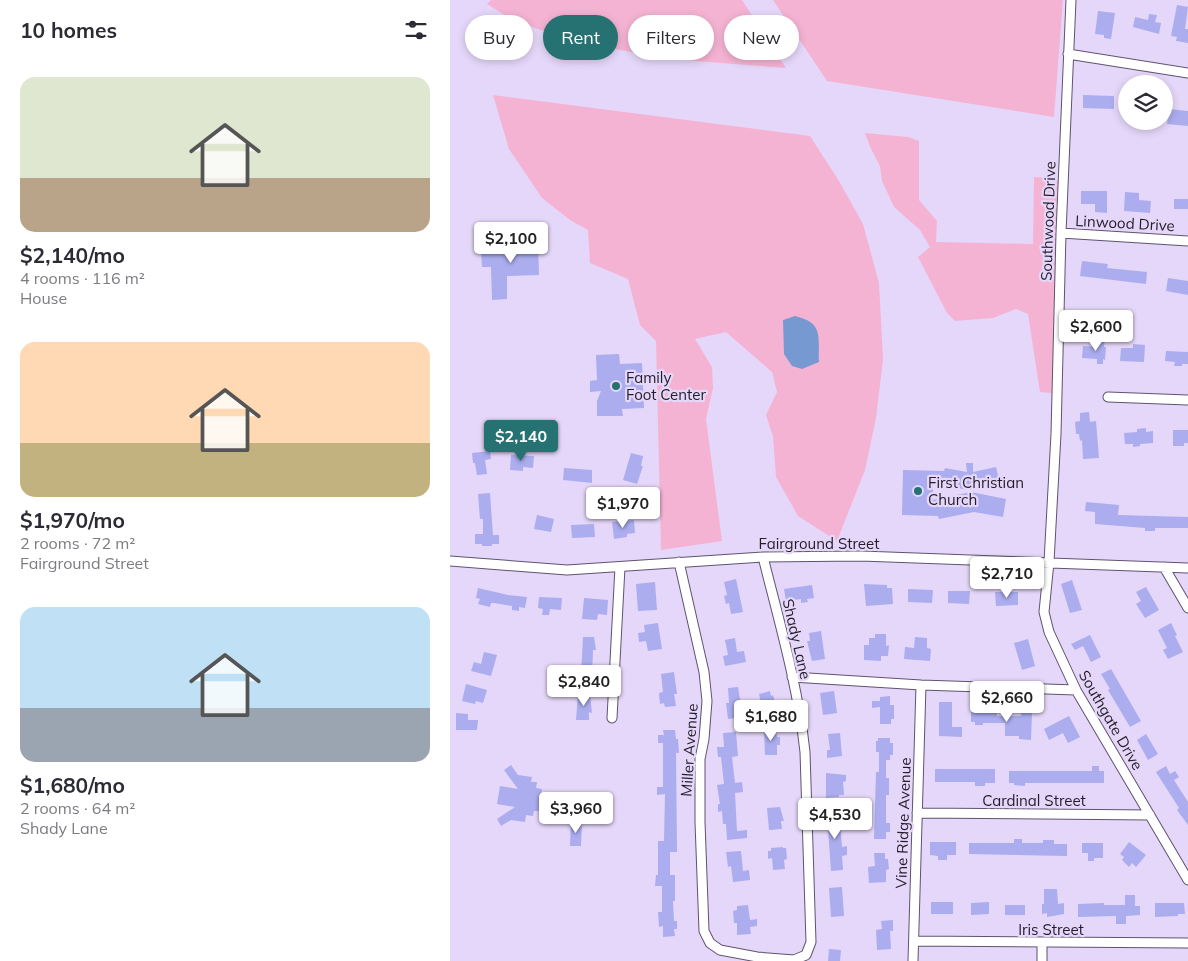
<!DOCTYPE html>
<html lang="en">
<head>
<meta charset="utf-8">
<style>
	:root { --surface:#fff; --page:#f2f2f3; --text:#2b2b33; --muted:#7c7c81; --accent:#267171 }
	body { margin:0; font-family:Mulish,sans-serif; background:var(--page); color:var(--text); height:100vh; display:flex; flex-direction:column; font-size:19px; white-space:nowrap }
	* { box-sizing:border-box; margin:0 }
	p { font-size:16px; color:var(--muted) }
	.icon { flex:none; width:28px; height:28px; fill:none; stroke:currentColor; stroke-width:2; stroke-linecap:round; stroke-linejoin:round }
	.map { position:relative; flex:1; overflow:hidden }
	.drawer { display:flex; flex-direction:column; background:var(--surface); width:450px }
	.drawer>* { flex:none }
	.top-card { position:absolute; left:15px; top:15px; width:475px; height:45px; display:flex; gap:10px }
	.tools { position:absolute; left:668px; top:75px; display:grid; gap:10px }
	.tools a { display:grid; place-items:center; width:55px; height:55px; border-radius:50%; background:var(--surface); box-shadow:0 2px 8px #0003; font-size:25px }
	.price { position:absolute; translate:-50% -42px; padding:0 11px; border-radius:5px; background:#fff; color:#222; font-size:16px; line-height:32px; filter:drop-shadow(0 1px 2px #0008) }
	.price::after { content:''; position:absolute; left:50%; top:30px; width:15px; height:11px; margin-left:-8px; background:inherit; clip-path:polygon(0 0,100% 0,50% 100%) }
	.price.on { background:var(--accent); color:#fff }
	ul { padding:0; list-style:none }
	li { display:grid; align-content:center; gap:10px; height:265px; padding:0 20px }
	li span { display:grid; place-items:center; height:155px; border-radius:15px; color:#555 }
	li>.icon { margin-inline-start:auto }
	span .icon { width:90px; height:90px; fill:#fffc; stroke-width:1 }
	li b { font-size:21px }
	h2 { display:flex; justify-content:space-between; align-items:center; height:60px; padding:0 20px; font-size:21px }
	.tag { padding:0 18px; border-radius:22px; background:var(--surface); box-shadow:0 2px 8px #0003; font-size:18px; line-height:45px }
	.tag.on { background:var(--accent); color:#fff }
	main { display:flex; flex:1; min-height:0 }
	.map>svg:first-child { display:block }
	.green { fill:#f5b3d4 }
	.water { fill:#7799d2 }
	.building { fill:#abadef }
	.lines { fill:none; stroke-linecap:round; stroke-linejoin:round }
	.minor-casing { stroke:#5f536f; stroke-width:11 }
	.minor { stroke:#fff; stroke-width:9 }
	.poi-dot { fill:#267171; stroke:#e5d7f9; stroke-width:2 }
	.labels { text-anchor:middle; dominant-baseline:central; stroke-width:4.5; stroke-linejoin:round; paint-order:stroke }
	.street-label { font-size:15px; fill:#221d29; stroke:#e5d7f9 }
	.poi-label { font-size:15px; fill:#221d29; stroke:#e5d7f9; text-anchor:start }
</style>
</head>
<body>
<main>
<section class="drawer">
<h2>10 homes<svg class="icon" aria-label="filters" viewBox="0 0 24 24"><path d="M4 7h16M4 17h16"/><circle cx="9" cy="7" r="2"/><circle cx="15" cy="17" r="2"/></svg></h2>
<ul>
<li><span style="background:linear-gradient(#dfe7d0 65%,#b9a48a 0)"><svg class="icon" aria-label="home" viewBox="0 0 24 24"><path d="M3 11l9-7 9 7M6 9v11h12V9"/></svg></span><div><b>$2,140/mo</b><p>4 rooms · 116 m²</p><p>House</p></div></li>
<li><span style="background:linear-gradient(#ffd9b3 65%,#c2b280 0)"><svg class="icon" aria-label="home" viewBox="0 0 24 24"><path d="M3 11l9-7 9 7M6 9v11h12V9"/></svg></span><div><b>$1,970/mo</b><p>2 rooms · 72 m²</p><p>Fairground Street</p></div></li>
<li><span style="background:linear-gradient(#bfe0f5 65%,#9aa5b1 0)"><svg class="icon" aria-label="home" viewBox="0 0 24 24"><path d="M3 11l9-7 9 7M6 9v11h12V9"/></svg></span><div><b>$1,680/mo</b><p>2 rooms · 64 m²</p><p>Shady Lane</p></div></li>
</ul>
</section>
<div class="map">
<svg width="738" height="961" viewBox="0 0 738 961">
	<rect width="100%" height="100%" fill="#e5d7f9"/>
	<path class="green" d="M41,0H292L336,68L245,61L181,52L115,39L61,19L37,4Z
		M323,0H613L604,117L377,81Z
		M43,95L360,136L389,181L413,224L429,283L433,360L426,418L415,470L387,541L348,516L326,477L323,437L316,415L327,392L322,372L276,332L245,339L262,367L263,388L256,419L272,541L211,550L206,341L190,325L178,279L140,263L138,230L120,220L92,198L59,149Z
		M415,133L458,137L469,141V200L487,221L486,242L583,244L584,177L608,179L602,393L590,392L578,314L566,309L543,318L505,321L497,313L468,257L480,247L470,230L444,207L432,181L430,166L421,149Z"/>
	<path class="water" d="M345,316C374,323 368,336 369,362L352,369L342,366L334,354L333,320Z"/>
	<path class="building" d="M727,5L738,7L735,29H738V43L726,41L727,37L721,36Z
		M648,11L665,13L661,39L654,38V35L645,34Z
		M699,14L707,15L705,22L711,23L709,34L683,27L685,17L698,20Z
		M633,95L664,96V109L633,108Z
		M719,109L738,111V126L717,124Z
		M631,191H657V213L645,212V204H631Z
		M675,192L689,193V200L701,201L700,213L674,211Z
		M724,199H738V209H724Z
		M88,240L89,275L57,276V299L42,300L41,267H32L31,251H50V242Z
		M632,261L658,264L657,268L697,272L696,284L630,276Z
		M718,278L738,281V295L716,291Z
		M649,338L655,339L654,347H656L655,360L653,359V364H647V359L632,358L633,346L648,347Z
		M683,344L695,345L694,362L670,361L671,348H683Z
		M716,351L738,352V364H732V366H724L725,362L715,361Z
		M169,354L170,364L192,363L194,408L172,409L173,416H147V401L151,391L140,392V381L147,380L146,355Z
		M639,412L640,422L646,421L649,458L633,459L632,440L630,441L629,434H626L625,422L630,421V413Z
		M696,428V432L703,431V443L690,444V446L683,447V444H675L674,433L687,432V429Z
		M723,430H738V443H734V446H723Z
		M40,451L41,459L35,460L37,474L27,475L25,463H23L22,453Z
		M181,453L193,456L191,466H193L187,484L173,480Z
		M61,455L84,456L83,468L73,467V471L60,470Z
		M516,463H523V472L546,467L550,484L518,490L483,483V500L521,492L556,499L553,517L524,512L489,519L488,516L452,515L453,470L494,471L495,468L517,472Z
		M114,468L142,470V483L113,480Z
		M40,493L43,535H49V544H42V546H32V544H25V534H33V519H30L28,494Z
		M636,502L669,505L668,515L738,517V528H705V531H695V528L645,524V512L635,511Z
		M87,515L104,519L101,532L84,529Z
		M184,520L185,533L177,534V537L164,539L162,522Z
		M144,524L145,537L122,538L121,525Z
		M286,579L293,612L281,614L279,603L276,604L274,596L277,595L274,582Z
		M622,580L632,610L620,613L611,584Z
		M205,582L207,610L188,611L186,584Z
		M414,584L437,585V588H442L443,604L416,606Z
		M362,585L364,598L357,599L358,602L351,603V599L336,601L334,589Z
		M696,587L709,610L695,618L686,604L691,601L686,592Z
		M28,588L58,595L77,597L75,608L69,607V611L62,610V606L44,603H41L40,607L28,604L30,599L26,598Z
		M458,589L483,590L482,603L458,602Z
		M498,591H520L519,604L498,603Z
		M545,592H568V605L546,606Z
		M89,597L112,598L111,610L100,609L99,615H92L93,609L88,608Z
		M134,598L158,600L157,615L148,614L147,620L132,619Z
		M208,623L212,649L198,651L196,641L189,642L188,633L195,632L194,625Z
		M721,623L727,635L725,636L733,652L718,659L713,650L717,648L708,630Z
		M371,631L375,659L362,661L357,641H360L359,633Z
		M425,634H436V646L439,645L438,656H431V661L414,660V645H419V638H425Z
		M640,635L651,657L641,662L633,646L625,650L621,644Z
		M133,637H144L146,650H143L142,676L131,675Z
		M465,637L477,638V648L481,649L480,661L454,659L455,647L464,648Z
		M285,638L287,652L294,651L296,662L275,666L273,656L278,655L275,640Z
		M578,639L585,666L572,670L564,643Z
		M34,652L47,655L41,676L21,671L24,662L31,664Z
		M661,669L691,721L680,727L658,690L660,689L651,674Z
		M224,672L227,694H224L226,706L215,707L214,703L210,704L209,693L213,692L211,674Z
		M16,684L37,690L33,703L26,701L25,704L12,701Z
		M288,687L293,717L278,719L276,703H279L278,688Z
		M320,691L321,696L323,695L326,706L323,707L324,712L313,714L309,694Z
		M384,691L387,713L373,715L370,693Z
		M128,694L140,695L142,713L139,712V720H126Z
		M440,696V705H444V719H441V724H430V707L422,708V701H430V697Z
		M489,702H502V727H512V737L489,736Z
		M521,711H547V716H571V713H582L581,740L569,739V736H555V723H533V725H525V722H521Z
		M6,713L18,714V720H28L27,730H6Z
		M619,716L630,737L618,743L613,733L599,740L594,729Z
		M314,729H326L327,737H330V745H327V755H315Z
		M213,730H225L226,739H228L229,753H226L227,852H220V875H225V901H223L224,921H227V929H224L225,936L213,937V926L209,927L208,912H212V886H205L206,875H208V841H214L215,794L207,795V787H213V743H208V735H214Z
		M286,732L288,756L282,757L285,783L292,782L293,792L285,793L287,831L297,830V838L277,840L276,824H273L272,811L268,812V804H270L267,785L274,784L271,757H268L267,747H274L273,733Z
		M390,733L392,756L377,758V750H380L378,734Z
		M696,734L708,754L698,760L687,740Z
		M428,738H440V743H443V755H440V760H436V778H439V795H436V823H440V832H436V839H424L426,772H429V752H426V741H428Z
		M61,765L68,775L82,777L81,782H87L86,788L92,789L89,811H84L83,816L76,815L75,822L61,820L51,826L47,819L65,807L47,804L50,786L68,789L54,770Z
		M642,766H649V771H654V783H575V786L564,785V783H559V771H642Z
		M716,766L720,774L725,771L729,777L724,780L738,802V825L727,810L729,808L706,772Z
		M485,769H545V783H535V786H525V782H485Z
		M376,773L396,775V781L393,782L394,795H389V797L376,798Z
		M330,807L334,821H331L332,829L319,830L317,808Z
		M389,809L392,847L397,846V855L392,856L393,870L381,871L378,828H376L375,819H377L376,810Z
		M121,821H132L131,846H120Z
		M564,839H572V843H593V840H604V844H617V856L519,854V843H564Z
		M480,842H506V855H497V860H488V856L480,855Z
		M679,842L696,855L686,867L682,863L679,867L672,860L674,857L670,854Z
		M632,843H653V858H644V861H638V853H632Z
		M333,847V848H336L337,859L334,860L335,869L323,870L322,858L318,859V851H321V848Z
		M291,851L293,871L299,870L300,880L283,882L281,866L278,867L276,852Z
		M424,853H435V859H438L439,869L436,870V882L419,883L418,867L425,866Z
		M392,887L394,916L381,917L379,888Z
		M594,889H607L608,904L614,903V914L597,917V913L592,914V904H594Z
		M675,895H685V906H690V915L676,916V924H666V916L628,917V904L654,903V905H675Z
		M481,902H503V914H481Z
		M539,902V914L521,915V903Z
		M705,903H734L735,914H728V916L705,917Z
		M298,905L300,920L307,919V926L300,927L301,934L287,935V923H284L283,911L287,910V906Z
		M555,905H575V915H555Z
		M443,920V931H440L441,949L427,950L426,930L432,929L431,921Z
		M379,949L391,950L390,961H378Z"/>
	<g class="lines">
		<defs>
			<path id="minor" d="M621,0L611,233L606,434L599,562L594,612L599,632L626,690L738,880
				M618,54L738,73
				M611,233L738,241
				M658,397L738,400
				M0,561L117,570L313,557L411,556L738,568
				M229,562L254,672L257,701L254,739L250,759V822L254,931L260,943L270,950L307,957L344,960L356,955L361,942L355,752C348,686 329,621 313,557
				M714,567L738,608
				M342,677L471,685L626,690
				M162,718L170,567
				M467,813L700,815
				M464,941L738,943
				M463,961L471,685
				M592,961V942"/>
		</defs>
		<use href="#minor" class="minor-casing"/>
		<use href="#minor" class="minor"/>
	</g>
	<g class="poi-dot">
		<circle cx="166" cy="386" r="5"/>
		<circle cx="468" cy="491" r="5"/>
	</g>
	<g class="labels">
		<g class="street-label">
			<text transform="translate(598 221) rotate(-88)">Southwood Drive</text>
			<text transform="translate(675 223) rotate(3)">Linwood Drive</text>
			<text x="369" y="543">Fairground Street</text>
			<text transform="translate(347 639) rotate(77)">Shady Lane</text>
			<text transform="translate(661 720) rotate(60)">Southgate Drive</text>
			<text transform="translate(239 750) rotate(-86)">Miller Avenue</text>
			<text x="584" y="800">Cardinal Street</text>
			<text transform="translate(453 823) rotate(-88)">Vine Ridge Avenue</text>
			<text x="601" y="929">Iris Street</text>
		</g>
		<g class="poi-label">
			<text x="176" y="377">Family<tspan x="176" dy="17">Foot Center</tspan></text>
			<text x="478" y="482">First Christian<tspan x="478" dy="17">Church</tspan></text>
		</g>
	</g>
</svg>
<div class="tools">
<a><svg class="icon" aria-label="layers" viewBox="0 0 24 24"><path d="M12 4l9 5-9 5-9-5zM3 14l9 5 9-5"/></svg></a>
</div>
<b class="price" style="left:61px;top:264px">$2,100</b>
<b class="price" style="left:646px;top:352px">$2,600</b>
<b class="price on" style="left:71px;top:462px">$2,140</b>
<b class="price" style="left:173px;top:529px">$1,970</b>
<b class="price" style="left:557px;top:599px">$2,710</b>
<b class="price" style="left:134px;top:707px">$2,840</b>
<b class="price" style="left:557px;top:723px">$2,660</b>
<b class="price" style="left:321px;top:742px">$1,680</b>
<b class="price" style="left:126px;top:834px">$3,960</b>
<b class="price" style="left:385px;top:840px">$4,530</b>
<div class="top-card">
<a class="tag">Buy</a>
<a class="tag on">Rent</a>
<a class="tag">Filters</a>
<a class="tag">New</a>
</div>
</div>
</main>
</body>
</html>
